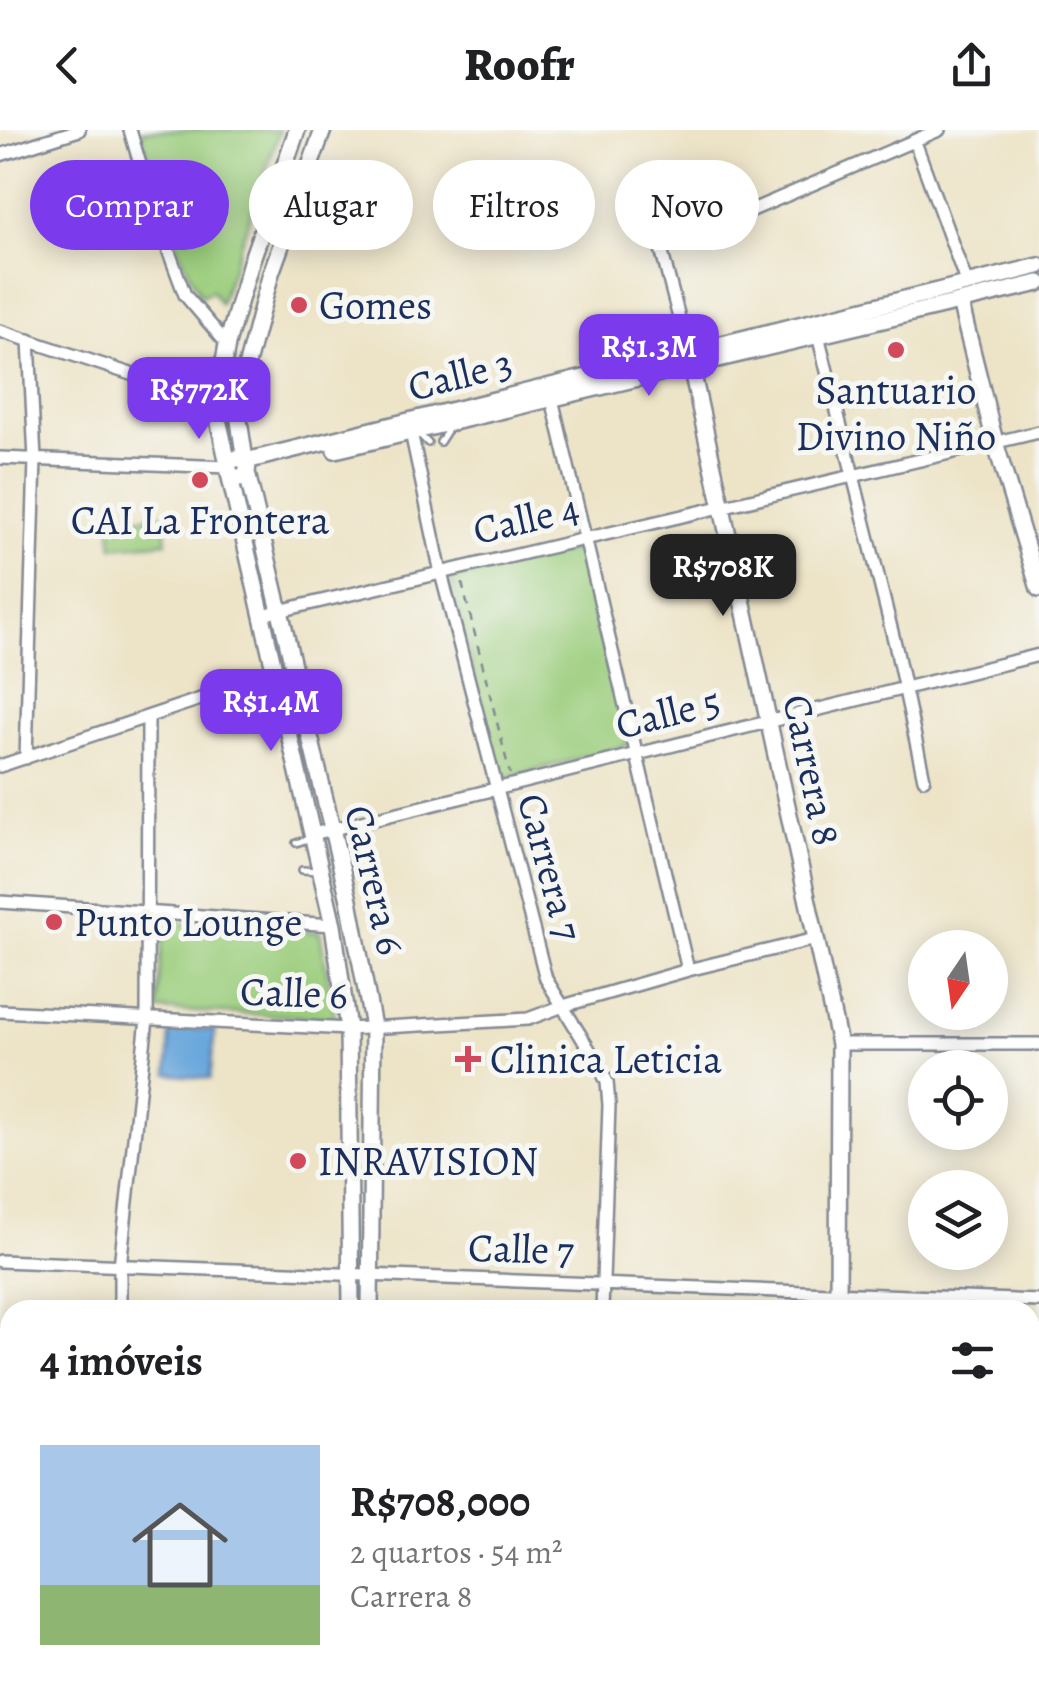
<!DOCTYPE html>
<html lang="pt">
<head>
<meta charset="utf-8">
<style>
	:root { --surface:#fff; --page:#f6f6f6; --text:#202124; --muted:#757577; --accent:#7c3aed }
	body { margin:0; font-family:Alegreya,serif; background:var(--page); color:var(--text); height:100vh; display:flex; flex-direction:column; font-size:38px; white-space:nowrap }
	* { box-sizing:border-box; margin:0 }
	p { font-size:32px; color:var(--muted) }
	.icon { flex:none; width:55px; height:55px; fill:none; stroke:currentColor; stroke-width:2; stroke-linecap:round; stroke-linejoin:round }
	.map { position:relative; flex:1; overflow:hidden }
	.drawer { position:absolute; left:0px; top:1170px; width:1040px; height:392px; display:flex; flex-direction:column; background:var(--surface); border-radius:30px 30px 0 0; box-shadow:0 5px 25px #0003 }
	.drawer>* { flex:none }
	.top-card { position:absolute; left:30px; top:30px; width:980px; height:90px; display:flex; gap:20px }
	.needle { width:65px; rotate:193deg }
	.fabs { position:absolute; left:908px; top:800px; display:grid; gap:20px }
	.fabs a { display:grid; place-items:center; width:100px; height:100px; border-radius:50%; background:var(--surface); box-shadow:0 5px 25px #0003; font-size:50px }
	.price { position:absolute; translate:-50% -85px; padding:0 22px; border-radius:20px; background:var(--accent); color:#fff; font-size:32px; line-height:65px; filter:drop-shadow(0 2px 5px #0008) }
	.price::after { content:''; position:absolute; left:50%; top:60px; width:30px; height:22px; margin-left:-15px; background:inherit; clip-path:polygon(0 0,100% 0,50% 100%) }
	.price.active { background:#222; color:#fff }
	ul { padding:0; list-style:none }
	li { display:flex; align-items:center; gap:30px; height:250px; padding:0 40px }
	li span { display:grid; place-items:center; flex:none; width:280px; height:200px; border-radius:0px; color:#555 }
	li>.icon { margin-inline-start:auto }
	span .icon { width:120px; height:120px; fill:#fffc; stroke-width:1 }
	li b { font-size:42px }
	h2 { display:flex; justify-content:space-between; align-items:center; height:120px; padding:0 40px; font-size:42px }
	.tag { padding:0 35px; border-radius:45px; background:var(--surface); box-shadow:0 5px 25px #0003; font-size:35px; line-height:90px }
	.tag.active { background:var(--accent); color:#fff }
	header { display:flex; justify-content:space-between; align-items:center; height:130px; padding:0 40px; background:var(--surface); font-size:45px; font-weight:800 }
	.map>svg:first-child { display:block }
	.green { fill:#9cce7e; stroke:#5c7e6e; stroke-width:2.5 }
	.water { fill:#6aa7dc; stroke:#426b9d; stroke-width:2.5 }
	.lines { fill:none; stroke-linecap:round; stroke-linejoin:round }
	.lane-casing { stroke:#848a93; stroke-width:10 }
	.street-casing { stroke:#848a93; stroke-width:16 }
	.secondary-casing { stroke:#848a93; stroke-width:20 }
	.path { stroke:#848a93; stroke-width:2.5; stroke-dasharray:8 8; stroke-linecap:butt }
	.lane { stroke:#fff; stroke-width:5 }
	.street { stroke:#fff; stroke-width:11 }
	.secondary { stroke:#fff; stroke-width:15 }
	.poi-dot { fill:#d1495b; stroke:#f6f6f2; stroke-width:4 }
	.labels { text-anchor:middle; dominant-baseline:central; stroke-width:10; stroke-linejoin:round; paint-order:stroke }
	.poi-label { font-size:40px; fill:#1b2f5e; stroke:#f6f6f2; text-anchor:start }
	.street-label { font-size:40px; fill:#1b2f5e; stroke:#f6f6f2 }
</style>
</head>
<body>
<header><svg class="icon" aria-label="back" viewBox="0 0 24 24"><path d="M15 5l-7 7 7 7"/></svg>Roofr<svg class="icon" aria-label="share" viewBox="0 0 24 24"><path d="M12 15V3M7 8l5-5 5 5M5 13v7h14v-7"/></svg></header>
<div class="map">
<svg width="1039" height="1561" viewBox="0 0 1039 1561">
	<rect width="100%" height="100%" fill="#f6f6f2"/>
	<filter id="ink" filterUnits="userSpaceOnUse"><feTurbulence type="fractalNoise" baseFrequency=".01" numOctaves="2"/><feDisplacementMap in="SourceGraphic" scale="20" xChannelSelector="R" yChannelSelector="G"/><feConvolveMatrix kernelMatrix="1 2 1 2 8 2 1 2 1" color-interpolation-filters="sRGB"/></filter>
	<filter id="wash" filterUnits="userSpaceOnUse"><feTurbulence type="fractalNoise" baseFrequency=".0048" numOctaves="4" result="noise"/><feDisplacementMap in="SourceGraphic" scale="40" xChannelSelector="R" yChannelSelector="G"/><feGaussianBlur stdDeviation="2.25" result="paint"/><feColorMatrix in="noise" values="0 0 0 0 0 0 0 0 0 0 0 0 0 0 0 0 0 1.4 0 .05"/><feComposite in="paint" operator="in"/></filter>
	<g filter="url(#wash)">
		<rect width="100%" height="100%" fill="#ede4c8"/>
		<path class="green" d="M147,0H280L220,174L212,161L201,166L178,119L140,2Z
			M164,385L167,412L113,417L110,390Z
			M581,418L629,615L499,650L451,449Z
			M164,792L320,802L335,888L157,880Z"/>
		<path class="water" d="M170,898L215,900L210,949L168,944Z"/>
	</g>
	<g filter="url(#ink)">
		<g class="lines">
			<defs>
				<path id="lane" d="M418,303L428,313
					M440,312L449,298
					M296,713L311,708
					M302,740L319,741"/>
				<path id="street" d="M130,0L154,82L185,165L227,214
					M915,12L967,154
					M0,25L79,0
					M0,201L216,272
					M817,201L896,518L924,649
					M688,222L661,119L939,0
					M552,269L688,840
					M411,302L441,443L546,849L598,934L607,952L609,975L602,1180
					M0,328L228,337
					M262,485L1039,302
					M26,628L35,329L29,210
					M0,636L275,544
					M313,704L1039,525
					M0,772L333,795
					M0,881L348,899L528,889L563,876L688,840L815,809
					M839,914H1039
					M0,1131L1039,1171
					M120,1180V1136L147,889L148,588
					M0,1392L10,1393
					M1030,1412H1039
					M116,1561V1552
					M594,1561V1552"/>
				<path id="secondary" d="M960,172L995,312L1039,459
					M688,222L839,914L838,1180
					M335,320L1039,153
					M245,330L238,284L242,253L271,143L323,0
					M246,331L1039,136
					M228,334L216,280L227,214L251,132L297,0
					M229,343L333,795L348,899L351,1180
					M247,343L240,348L231,345L228,337L230,332L239,327L248,334L247,343L349,770L373,897L370,1180
					M348,1561V1552
					M363,1561V1552
					M836,1561L837,1552"/>
			</defs>
			<use href="#lane" class="lane-casing"/>
			<use href="#street" class="street-casing"/>
			<use href="#secondary" class="secondary-casing"/>
			<path class="path" d="M462,453L510,644"/>
			<use href="#lane" class="lane"/>
			<use href="#street" class="street"/>
			<use href="#secondary" class="secondary"/>
		</g>
	</g>
	<g class="poi-dot">
		<circle cx="299" cy="175" r="10"/>
		<circle cx="896" cy="220" r="10"/>
		<circle cx="200" cy="350" r="10"/>
		<circle cx="54" cy="792" r="10"/>
		<path d="M463 914h10v10h10v10h-10v10h-10v-10h-10v-10h10z"/>
		<circle cx="298" cy="1031" r="10"/>
	</g>
	<g class="labels">
		<g class="poi-label">
			<text x="319" y="175">Gomes</text>
			<text x="896" y="260" text-anchor="middle">Santuario<tspan x="896" dy="46">Divino Niño</tspan></text>
			<text x="200" y="390" text-anchor="middle">CAI La Frontera</text>
			<text x="74" y="792">Punto Lounge</text>
			<text x="490" y="929">Clinica Leticia</text>
			<text x="318" y="1031">INRAVISION</text>
		</g>
		<g class="street-label">
			<text transform="translate(460 245) rotate(-14)">Calle 3</text>
			<text transform="translate(526 389) rotate(-13)">Calle 4</text>
			<text transform="translate(668 583) rotate(-14)">Calle 5</text>
			<text transform="translate(812 640) rotate(78)">Carrera 8</text>
			<text transform="translate(550 737) rotate(75)">Carrera 7</text>
			<text transform="translate(375 750) rotate(77)">Carrera 6</text>
			<text transform="translate(294 863) rotate(2)">Calle 6</text>
			<text transform="translate(521 1119) rotate(2)">Calle 7</text>
		</g>
	</g>
</svg>
<div class="fabs">
<a><svg class="needle" viewBox="-14 -14 28 28"><path d="M0-13l5 13h-10z" fill="#e53935"/><path d="M0 13l5-13h-10z" fill="#757577"/></svg></a>
<a><svg class="icon" aria-label="locate" viewBox="0 0 24 24"><circle cx="12" cy="12" r="6"/><path d="M12 2v4M12 18v4M2 12h4M18 12h4"/></svg></a>
<a><svg class="icon" aria-label="layers" viewBox="0 0 24 24"><path d="M12 4l9 5-9 5-9-5zM3 14l9 5 9-5"/></svg></a>
</div>
<b class="price" style="left:649px;top:269px">R$1.3M</b>
<b class="price" style="left:199px;top:312px">R$772K</b>
<b class="price active" style="left:723px;top:489px">R$708K</b>
<b class="price" style="left:271px;top:624px">R$1.4M</b>
<div class="top-card">
<a class="tag active">Comprar</a>
<a class="tag">Alugar</a>
<a class="tag">Filtros</a>
<a class="tag">Novo</a>
</div>
<section class="drawer">
<h2>4 imóveis<svg class="icon" aria-label="filters" viewBox="0 0 24 24"><path d="M4 7h16M4 17h16"/><circle cx="9" cy="7" r="2"/><circle cx="15" cy="17" r="2"/></svg></h2>
<ul>
<li><span style="background:linear-gradient(#a9c7e8 70%,#8fb573 0)"><svg class="icon" aria-label="home" viewBox="0 0 24 24"><path d="M3 11l9-7 9 7M6 9v11h12V9"/></svg></span><div><b>R$708,000</b><p>2 quartos · 54 m²</p><p>Carrera 8</p></div></li>
</ul>
</section>
</div>
</body>
</html>
